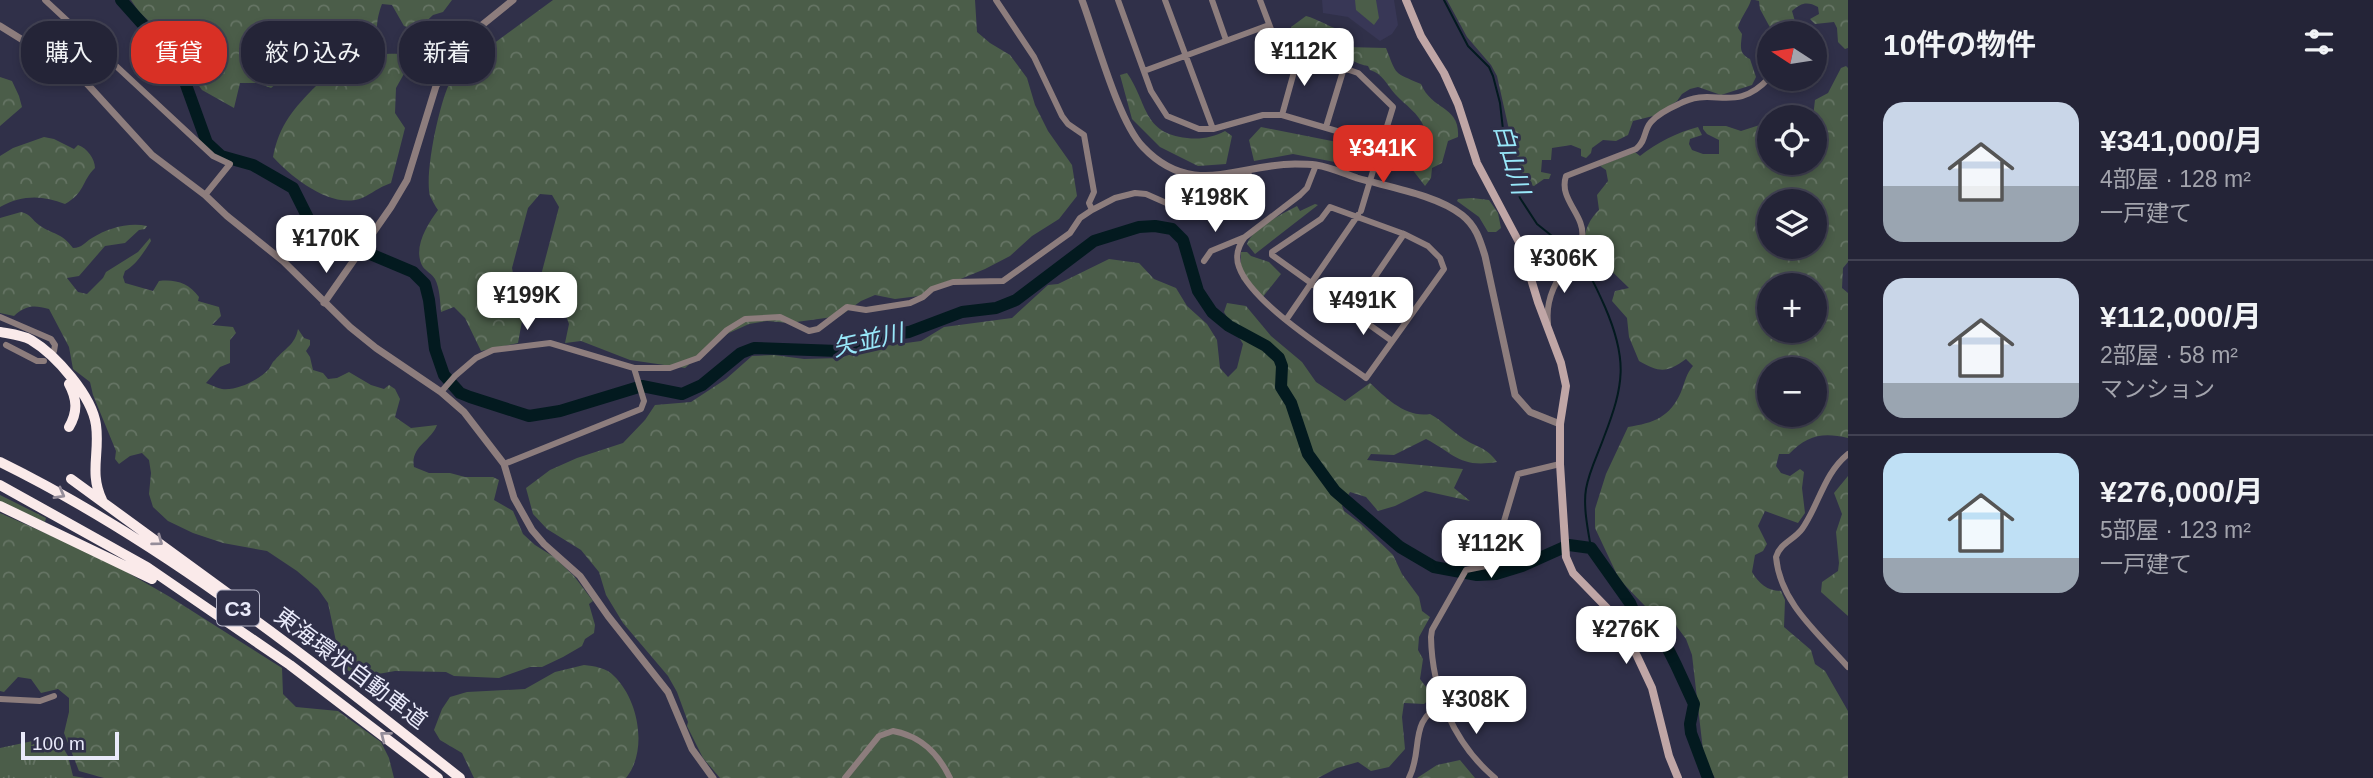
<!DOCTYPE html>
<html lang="ja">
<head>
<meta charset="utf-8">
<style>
	:root { --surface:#242437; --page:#303042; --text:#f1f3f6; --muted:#a3a4ad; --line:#414152; --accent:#d93025 }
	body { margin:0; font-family:Helvetica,"Noto Sans JP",sans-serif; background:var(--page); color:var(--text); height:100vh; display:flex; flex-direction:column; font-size:26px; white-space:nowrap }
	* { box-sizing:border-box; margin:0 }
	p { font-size:23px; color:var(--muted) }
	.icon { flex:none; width:38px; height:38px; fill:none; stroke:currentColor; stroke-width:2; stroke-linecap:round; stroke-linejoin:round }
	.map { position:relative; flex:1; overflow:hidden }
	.drawer { display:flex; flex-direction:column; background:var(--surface); width:525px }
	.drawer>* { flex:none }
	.guide { position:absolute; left:21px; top:21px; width:665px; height:63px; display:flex; gap:14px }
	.needle { width:46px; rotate:282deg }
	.controls { position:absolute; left:1757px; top:21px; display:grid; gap:14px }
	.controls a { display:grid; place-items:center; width:70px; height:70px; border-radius:50%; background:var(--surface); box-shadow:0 4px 10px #0003,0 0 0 2px var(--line); font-size:35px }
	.scale { position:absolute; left:21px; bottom:18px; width:98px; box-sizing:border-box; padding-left:7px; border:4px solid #e9eafa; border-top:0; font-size:19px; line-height:24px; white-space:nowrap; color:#e9eafa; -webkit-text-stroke:5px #303049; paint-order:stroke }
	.price { position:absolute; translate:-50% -60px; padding:0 16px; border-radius:14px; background:#fff; color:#222; font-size:23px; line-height:46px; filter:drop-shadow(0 2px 4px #0008) }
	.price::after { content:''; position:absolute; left:50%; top:42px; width:21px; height:16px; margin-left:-10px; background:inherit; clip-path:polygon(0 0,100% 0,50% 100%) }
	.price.current { background:var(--accent); color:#fff }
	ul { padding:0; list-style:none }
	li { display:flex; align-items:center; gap:21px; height:175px; padding:0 35px }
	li+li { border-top:2px solid var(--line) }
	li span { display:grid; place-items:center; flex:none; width:196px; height:140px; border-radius:21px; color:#555 }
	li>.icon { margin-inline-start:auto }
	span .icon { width:84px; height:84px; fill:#fffc; stroke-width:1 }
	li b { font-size:30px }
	h2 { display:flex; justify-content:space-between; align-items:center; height:84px; padding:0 35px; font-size:30px }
	.tag { padding:0 24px; border-radius:28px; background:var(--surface); box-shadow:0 4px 10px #0003,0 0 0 2px var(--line); font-size:24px; line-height:63px }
	.tag.current { background:var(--accent); color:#fff }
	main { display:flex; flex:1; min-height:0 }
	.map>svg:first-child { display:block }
	.built { fill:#383756 }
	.forest { fill:url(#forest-crowns); fill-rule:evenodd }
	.park { fill:url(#park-tufts) }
	.garden { fill:#4b5d49 }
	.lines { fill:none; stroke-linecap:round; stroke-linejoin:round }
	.stream { stroke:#031a1f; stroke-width:2 }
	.river { stroke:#031a1f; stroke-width:12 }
	.minor { stroke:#8d7d7d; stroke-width:6 }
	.tertiary { stroke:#8d7d7d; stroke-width:7 }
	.secondary { stroke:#c0a6a6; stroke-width:8 }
	.motorway { stroke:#faeaea; stroke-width:10 }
	.minor-bridge { stroke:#8d7d7d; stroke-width:6 }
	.oneway { stroke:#958d9a }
	.labels { text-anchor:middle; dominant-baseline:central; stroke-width:6; stroke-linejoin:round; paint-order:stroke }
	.shield { fill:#303049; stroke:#b2b2c5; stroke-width:2 }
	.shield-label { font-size:21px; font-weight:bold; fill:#e9eafa }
	.street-label { font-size:23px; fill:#e9eafa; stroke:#303049 }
	.water-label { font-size:24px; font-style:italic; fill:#98e8fa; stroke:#303049 }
</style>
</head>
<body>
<main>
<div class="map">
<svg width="1848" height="778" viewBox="0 0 1848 778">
	<defs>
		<pattern id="forest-crowns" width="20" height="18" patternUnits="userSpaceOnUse" patternTransform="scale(1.75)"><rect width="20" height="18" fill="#4b5d49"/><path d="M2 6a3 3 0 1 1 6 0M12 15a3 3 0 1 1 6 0" fill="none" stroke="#657464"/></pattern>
		<pattern id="park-tufts" width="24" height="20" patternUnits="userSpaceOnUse" patternTransform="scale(1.75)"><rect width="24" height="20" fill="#4b5d49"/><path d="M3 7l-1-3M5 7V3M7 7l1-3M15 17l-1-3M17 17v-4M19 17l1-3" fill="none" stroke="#657464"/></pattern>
	</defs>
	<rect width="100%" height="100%" fill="#303049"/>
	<path class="built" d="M1322,0H1394L1398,25L1392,34L1380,41L1348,17L1323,13Z"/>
	<path class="forest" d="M131,0H452L443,12L433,15L417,30L404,26L392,5L382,4C376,19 373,42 386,54C399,53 405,54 416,62L417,68L405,72L396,88L395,113L405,128L391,183C377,188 373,193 362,198C332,210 291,177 273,157C279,125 294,108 316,86L309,67L290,72L271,88L258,83H240L234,108L202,90L159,30L139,12Z
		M553,0H975L977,32L990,43L1010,55L1027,78L1035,105L1048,131L1072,165L1077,196L1059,219L1032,236L1010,256L985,269L919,296L895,299L875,295L861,301L840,316L789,323L767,321L749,324L718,338L685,368L630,360L581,341L565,343L569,324L562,305L548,297L540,279L559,207L552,195L540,194L528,208L512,268L522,321L518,343L481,351L465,318L454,307L441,312C440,301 440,289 435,279C432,274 426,271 423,267C412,249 427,225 438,210C435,206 432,200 430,196C424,174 440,98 452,78C455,73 459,69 463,66Z
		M1447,0H1751C1748,10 1740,18 1738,28L1742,34C1741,46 1738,53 1750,59L1756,77L1752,85L1721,95L1698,87L1690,89L1682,94L1677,101L1657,115L1633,121L1628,135L1616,141L1603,140L1592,148L1591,153L1586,158L1581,156V149L1571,145L1552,148L1551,160H1542L1541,172L1551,174L1549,179H1544L1534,186L1525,183L1510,134L1497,76L1491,65L1467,37Z
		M1755,0H1848V48L1845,49L1838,42L1837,28L1834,22L1815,24L1810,19L1819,14L1818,7C1807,1 1801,3 1792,11L1796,25L1792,33L1778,31L1773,33L1760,9L1759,1Z
		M1306,16C1318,19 1327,26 1338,29L1336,45L1320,47L1300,36L1292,39L1291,27Z
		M1346,47L1386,48C1397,76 1393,72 1421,84C1432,111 1460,105 1458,137L1448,141L1442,163L1432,168L1431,178L1425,186L1412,169L1401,166L1398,162L1417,147L1420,135L1425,129C1418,112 1406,106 1395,94C1386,84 1383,74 1370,70L1368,66C1357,64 1347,60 1346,47Z
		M1846,66L1848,68V262L1843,268L1842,288L1848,293V438C1823,432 1807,435 1789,454H1779L1776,466L1781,473L1790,476L1800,469L1804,472L1802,488L1805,513L1798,523L1765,511L1758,526L1767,544L1763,551L1755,555L1752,572C1759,584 1768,591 1781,591L1785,600L1784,627L1811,650L1815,664L1825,671L1848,711V778H1715L1704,759L1692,655L1686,639L1674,623L1661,619L1645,606L1619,579L1595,528V509L1606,474L1628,427C1654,423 1670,417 1681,392C1685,382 1686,374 1693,366L1686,359C1667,373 1660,373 1639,361L1629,337L1627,318L1612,301L1615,291L1629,288L1594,254L1585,250C1582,236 1588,220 1599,210L1597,195L1608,181L1606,170L1600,166L1635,152L1640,156C1656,143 1678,132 1698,127L1702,135L1690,139L1689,144L1692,150L1703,154H1719V140L1707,134L1703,129V126H1726L1741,131L1769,122V163H1815V117H1813L1815,100L1828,93L1841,68ZM1769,201H1815V247H1769ZM1769,285H1815V331H1769ZM1769,369H1815V415H1769Z
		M1127,73C1148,103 1142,133 1187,138C1200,140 1214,137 1225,131L1232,136L1226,164L1198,166L1160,147L1132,119L1120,75Z
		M0,77L12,81L19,96L22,107L0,126Z
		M1261,127L1342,143L1365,151L1361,167L1293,154L1254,161L1249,140Z
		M44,137L54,139L74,149L78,145C87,148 95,159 95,168C81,182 85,193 65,204C42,195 22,195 0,207V156L13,148Z
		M1472,198L1489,200L1498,213L1501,228L1496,232H1488L1479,217L1457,201L1458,199Z
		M1315,204L1318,205L1255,254L1247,244C1253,227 1281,215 1297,206L1300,211Z
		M21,212C31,214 32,220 39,225C53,235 61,232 73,248C82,248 85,242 92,238C108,228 129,222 147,226L145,229L139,230L125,243L105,246L79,276L67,278L78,292L87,294L103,278L106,272L138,252L150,238L151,241C144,252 136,265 125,271L123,277L125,283L153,291L159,281C175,279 189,283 199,297L198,301L219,307L221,316L212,325L233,327L236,333L230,340V363L220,367L206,383C212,385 217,388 222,389C237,391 259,380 269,369C271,366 272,362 275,360C285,348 295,345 298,329L304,338L310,340V345L306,351L310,357L313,370L323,373L328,379L337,378L349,372L371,385L384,389L389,385L395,389L400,399L395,417L411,428L437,425C431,441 410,447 414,467L429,473H450L465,477H493L499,480L494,500L513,511L523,534L535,545L554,557L574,576L593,601L589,604L595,625L594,633L585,639L582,646L563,657L542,667H530L499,678L454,676L446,672L395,671L361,677L347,670L339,656L328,603L318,589L297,571L267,551L223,543L193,533L168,521L153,507L149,494L151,473L149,460L142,453L130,456L119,464L115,459L116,451L93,395L90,382L73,369L69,347L49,309C34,305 26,305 14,316L0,313V218Z
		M1241,252H1247L1251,256L1269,262L1281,274L1262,298L1241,279Z
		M1109,259L1139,263L1154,279L1176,288L1187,306L1207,324L1217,340L1220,368L1228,377L1237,368L1243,344L1224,312L1227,303L1246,306L1271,336L1302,362L1316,382L1345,401L1370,383C1386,398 1406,418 1430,414C1443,421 1452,431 1464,439C1478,448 1486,447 1497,462C1459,468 1455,454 1426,439L1394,455L1371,454L1367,460L1463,469L1454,488L1470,501L1425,491L1395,506L1378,511L1366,497L1350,492L1342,506L1344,511L1361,524L1393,555L1402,574L1419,597L1422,611L1430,617L1419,637L1418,650L1423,659L1420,679L1429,691L1431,698L1424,704L1404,703L1402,717L1405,749L1389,767L1371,771L1358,762L1337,768L1318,778H720L703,758L687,726L688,722L677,692L668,676L623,623L606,595L599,572L581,550L547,529L533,514L526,488L550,470L577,458L623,443L645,420L655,405L691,402L726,379L752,356L774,355L804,359L840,358L869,348L921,341L944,327L1012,318L1048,285L1058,284Z
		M1848,476V616L1821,592L1822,582L1838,571L1839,563L1836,532L1842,514L1834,493Z
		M0,495L46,518L45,522L0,503Z
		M0,513L104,559L170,597L282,668L283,694L296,707L338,711L381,742L389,758L394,778H104L79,771L64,733L69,712V698L58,689L41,693L31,679L18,677L4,692L0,691Z
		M584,665C594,666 607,668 614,676C639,700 648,751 626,778H474L462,753L440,740L434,730L442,709L450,697L467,692L525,689L555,672Z
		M1460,760L1475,778H1417L1437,765Z"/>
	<path class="park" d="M56,736L68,756L73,776L85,778H0V748Z"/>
	<path class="garden" d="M1355,0H1376L1379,18L1374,25L1356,10Z"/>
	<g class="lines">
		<path class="stream" d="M1444,0L1468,46L1489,67L1493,76L1500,103L1506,156L1520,198L1537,224L1572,252
			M1576,256C1589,271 1597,289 1605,307C1628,360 1624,385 1604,437C1598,454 1589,471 1586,489C1583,507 1588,530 1591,548"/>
		<path class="river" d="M121,0L172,57L181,71L207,143L221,156L253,165L293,188L312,226L323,237L337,240L413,272L425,284L429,300L435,349L444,375L460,393L470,397L529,416L560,411L642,386L682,394L702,385L741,353L754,348L838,351L868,338L909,332L962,312L996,308L1016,300L1094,241L1139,227L1155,226L1172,229L1183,240L1198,291L1212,312L1229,326L1266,346L1279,358L1282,366L1281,387L1291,403L1308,454L1335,491L1400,547L1434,567L1477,575L1496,574L1522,566L1569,545L1591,548L1630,603L1637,619L1665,643L1676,665L1694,704L1690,724L1691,733L1708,778"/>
		<path class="minor" d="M45,0L213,156L230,164L205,195
			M996,0L1034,57L1062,116L1068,124L1084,135L1094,192L1089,203L1092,210
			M1118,0L1151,91L1167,116L1199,129H1213L1263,115H1282L1381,144
			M1165,0L1213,129
			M1212,0L1226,40
			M1260,0L1274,37L1284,48L1358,73L1393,107L1381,146
			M1144,71L1269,25
			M1282,115L1299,54
			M1326,127L1344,68
			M1316,165L1307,188L1300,195L1245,237C1238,246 1235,256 1239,267C1252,304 1333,354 1366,378L1444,269L1440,258L1428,246L1404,234L1330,207L1321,219L1272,252V255L1392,341
			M1204,261L1211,251L1245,237
			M1351,312L1404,234
			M0,317L51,339L55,345L54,351
			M1286,320L1358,215
			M1548,323C1545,297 1558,278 1572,257C1576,251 1581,246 1582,238C1586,215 1558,200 1566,176L1636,149C1647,140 1643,131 1651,122C1658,114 1670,108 1679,104C1713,85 1735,115 1769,78
			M6,345L37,361H44
			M441,392L455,376L476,358L493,350L550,343L634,368H670L698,358L727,330L745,319L780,317L809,331L818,329L847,307L866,310L910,303L923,297L932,289L953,282L1003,281L1070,233L1080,218L1092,210L1115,198L1135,193L1146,194L1180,209L1212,218L1224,214L1238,202L1251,184L1248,171
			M1848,454C1824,473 1819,505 1802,529C1794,540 1780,543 1776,557C1780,603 1819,634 1848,667
			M504,464L641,409L644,401L634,368
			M0,699L40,701L54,696
			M845,778L879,736L893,731C921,736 938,753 950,778
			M1409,778C1424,749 1407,720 1444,704
			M1495,778C1453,743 1432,690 1431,637L1432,630L1466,570L1491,565L1518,474L1560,464"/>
		<path class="tertiary" d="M1082,0C1096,37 1118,121 1143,147C1192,199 1239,164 1295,164C1301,164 1309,164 1316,165C1330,167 1343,173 1357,178C1388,187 1437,195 1462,215C1476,226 1480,240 1485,256L1515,395L1530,412L1560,424
			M0,26L79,75L152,155L205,195L227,216L283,261L350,327L376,348L441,392L464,412L504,464L514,498L532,530L544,544L580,576L608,616L668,692L692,749L713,778
			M324,303L391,207L407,180L436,86L456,49L471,34L513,0"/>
		<path class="secondary" d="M1406,0L1421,36L1444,73L1458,104L1477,163L1521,246L1538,302L1561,363L1566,386L1560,424V464L1566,557L1573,573L1607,608L1625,633L1637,656L1652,688L1669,756L1678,778"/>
		<path class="motorway" d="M0,332C11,334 22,335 31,340C56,355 92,396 96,425C100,453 89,473 102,500
			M69,427C78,412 77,399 69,384
			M0,462C167,544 314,663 460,778
			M71,479L230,595
			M0,485L147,567L290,665L438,778
			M0,506L152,579"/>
		<path class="minor-bridge" d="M1361,211L1379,151"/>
	</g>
	<defs><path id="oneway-chevron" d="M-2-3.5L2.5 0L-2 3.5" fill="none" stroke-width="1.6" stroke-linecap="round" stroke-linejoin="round" transform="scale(1.75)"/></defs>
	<g class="oneway">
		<use href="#oneway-chevron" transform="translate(60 494) rotate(29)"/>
		<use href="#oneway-chevron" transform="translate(158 541) rotate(36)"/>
		<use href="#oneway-chevron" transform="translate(385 736) rotate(-142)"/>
	</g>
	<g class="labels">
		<rect class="shield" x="217" y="590.5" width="42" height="35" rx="5"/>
		<g class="shield-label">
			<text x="238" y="608">C3</text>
		</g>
		<g class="street-label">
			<text transform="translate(351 668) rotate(37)">東海環状自動車道</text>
		</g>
		<g class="water-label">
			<text transform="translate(1512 159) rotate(74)">白山川</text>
			<text transform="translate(868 340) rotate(-13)">矢並川</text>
		</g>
	</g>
</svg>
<div class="controls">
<a><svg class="needle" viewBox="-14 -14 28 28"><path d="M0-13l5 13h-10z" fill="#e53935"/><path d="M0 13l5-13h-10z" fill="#a3a4ad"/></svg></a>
<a><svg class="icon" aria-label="locate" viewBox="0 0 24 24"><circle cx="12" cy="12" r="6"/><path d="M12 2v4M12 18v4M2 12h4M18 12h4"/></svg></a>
<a><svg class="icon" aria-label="layers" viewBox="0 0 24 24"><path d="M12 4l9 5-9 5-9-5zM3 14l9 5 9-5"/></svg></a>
<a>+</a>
<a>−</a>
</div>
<div class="scale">100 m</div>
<b class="price" style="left:1304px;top:88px">¥112K</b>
<b class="price current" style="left:1383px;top:185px">¥341K</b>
<b class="price" style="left:1215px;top:234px">¥198K</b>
<b class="price" style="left:326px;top:275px">¥170K</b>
<b class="price" style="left:1564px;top:295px">¥306K</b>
<b class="price" style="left:527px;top:332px">¥199K</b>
<b class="price" style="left:1363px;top:337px">¥491K</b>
<b class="price" style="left:1491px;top:580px">¥112K</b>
<b class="price" style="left:1626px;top:666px">¥276K</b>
<b class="price" style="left:1476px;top:736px">¥308K</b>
<div class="guide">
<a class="tag">購入</a>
<a class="tag current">賃貸</a>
<a class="tag">絞り込み</a>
<a class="tag">新着</a>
</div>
</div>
<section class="drawer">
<h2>10件の物件<svg class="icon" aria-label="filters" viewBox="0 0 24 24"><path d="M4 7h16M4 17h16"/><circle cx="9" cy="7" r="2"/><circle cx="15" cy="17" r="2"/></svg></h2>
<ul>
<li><span style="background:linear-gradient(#c9d6e8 60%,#9aa5b1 0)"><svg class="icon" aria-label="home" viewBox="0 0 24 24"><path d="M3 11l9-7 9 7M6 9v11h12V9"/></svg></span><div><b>¥341,000/月</b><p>4部屋 · 128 m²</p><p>一戸建て</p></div></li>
<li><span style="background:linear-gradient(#c9d6e8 75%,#9aa5b1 0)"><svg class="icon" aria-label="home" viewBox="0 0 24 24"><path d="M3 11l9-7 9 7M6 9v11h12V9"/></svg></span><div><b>¥112,000/月</b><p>2部屋 · 58 m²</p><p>マンション</p></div></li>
<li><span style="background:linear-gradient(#bfe0f5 75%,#9aa5b1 0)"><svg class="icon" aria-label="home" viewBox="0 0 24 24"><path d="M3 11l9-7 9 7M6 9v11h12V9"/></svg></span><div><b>¥276,000/月</b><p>5部屋 · 123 m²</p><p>一戸建て</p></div></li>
</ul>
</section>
</main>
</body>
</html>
